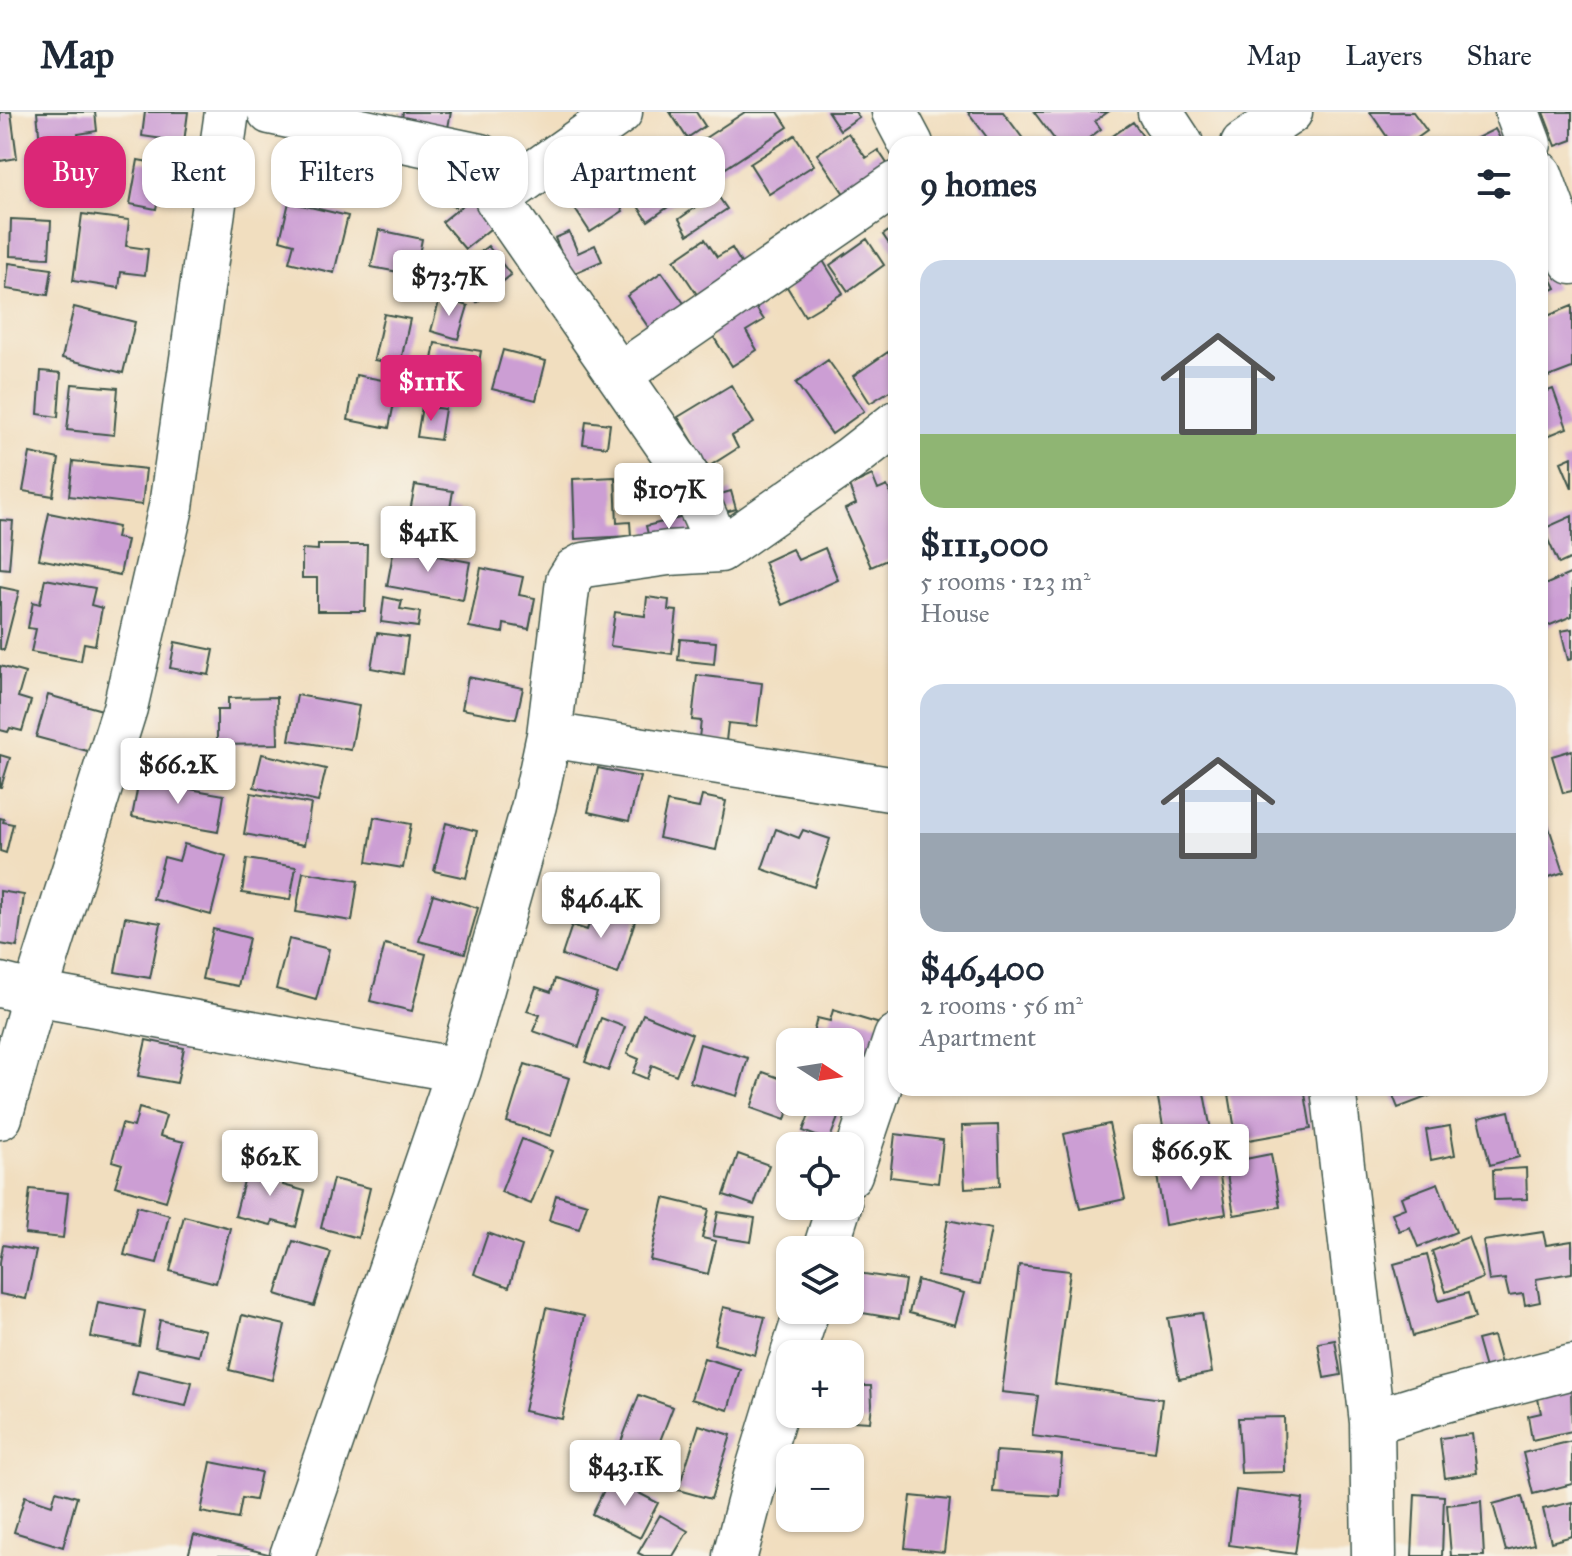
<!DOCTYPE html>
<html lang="en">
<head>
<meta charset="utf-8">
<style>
	:root { --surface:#fff; --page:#f6f6f7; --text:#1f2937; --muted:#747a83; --line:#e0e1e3; --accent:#db2777 }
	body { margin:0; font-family:"IM FELL Great Primer",serif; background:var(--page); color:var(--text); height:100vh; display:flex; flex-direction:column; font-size:30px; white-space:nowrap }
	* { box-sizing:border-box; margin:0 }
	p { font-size:26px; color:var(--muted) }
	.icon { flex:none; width:44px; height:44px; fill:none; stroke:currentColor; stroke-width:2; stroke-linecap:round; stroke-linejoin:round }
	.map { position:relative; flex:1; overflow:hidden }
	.drawer { position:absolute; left:888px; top:24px; width:660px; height:960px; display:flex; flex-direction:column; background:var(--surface); border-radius:24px; box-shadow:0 2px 6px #0004 }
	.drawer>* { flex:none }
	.guide { position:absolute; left:24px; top:24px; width:744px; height:72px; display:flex; gap:16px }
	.needle { width:52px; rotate:102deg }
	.fabs { position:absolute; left:776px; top:916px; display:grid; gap:16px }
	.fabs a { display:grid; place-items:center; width:88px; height:88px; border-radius:16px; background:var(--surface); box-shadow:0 2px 6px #0004; font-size:40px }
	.price { position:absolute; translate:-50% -68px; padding:0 18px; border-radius:8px; background:#fff; color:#222; font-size:26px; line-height:52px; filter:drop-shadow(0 2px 4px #0008) }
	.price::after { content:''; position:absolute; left:50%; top:48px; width:24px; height:18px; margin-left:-12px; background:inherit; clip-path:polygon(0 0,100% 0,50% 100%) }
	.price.current { background:var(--accent); color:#fff }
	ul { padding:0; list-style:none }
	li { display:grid; align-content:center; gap:16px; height:424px; padding:0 32px }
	li span { display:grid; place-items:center; height:248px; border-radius:24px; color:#555 }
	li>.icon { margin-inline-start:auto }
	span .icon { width:144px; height:144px; fill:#fffc; stroke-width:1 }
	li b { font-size:34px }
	h2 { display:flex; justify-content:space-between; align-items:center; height:96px; padding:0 32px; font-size:34px }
	.chip { padding:0 28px; border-radius:24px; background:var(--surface); box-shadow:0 2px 6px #0004; font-size:28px; line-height:72px }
	.chip.current { background:var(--accent); color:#fff }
	header { display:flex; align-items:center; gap:48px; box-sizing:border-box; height:112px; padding:0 40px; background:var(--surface); border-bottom:2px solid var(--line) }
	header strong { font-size:38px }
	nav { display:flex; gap:44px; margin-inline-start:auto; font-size:28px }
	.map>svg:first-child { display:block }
	.building { fill:#cc9ed4 }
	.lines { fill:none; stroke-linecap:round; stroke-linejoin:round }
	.minor-casing { stroke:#3e5549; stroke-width:47 }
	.minor { stroke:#fff; stroke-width:44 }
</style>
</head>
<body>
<header>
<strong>Map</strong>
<nav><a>Map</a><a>Layers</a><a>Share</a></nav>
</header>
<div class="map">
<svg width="1572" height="1444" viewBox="0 0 1572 1444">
	<rect width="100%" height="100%" fill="#f7f3e8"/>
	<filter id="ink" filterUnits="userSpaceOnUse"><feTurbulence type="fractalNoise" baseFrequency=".0125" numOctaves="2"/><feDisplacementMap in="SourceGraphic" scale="16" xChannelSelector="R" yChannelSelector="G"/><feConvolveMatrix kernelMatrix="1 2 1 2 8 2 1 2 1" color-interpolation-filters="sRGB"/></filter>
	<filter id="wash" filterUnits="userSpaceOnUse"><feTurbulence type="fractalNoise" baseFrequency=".006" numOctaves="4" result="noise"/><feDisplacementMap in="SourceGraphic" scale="32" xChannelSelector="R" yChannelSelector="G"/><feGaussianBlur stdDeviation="1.8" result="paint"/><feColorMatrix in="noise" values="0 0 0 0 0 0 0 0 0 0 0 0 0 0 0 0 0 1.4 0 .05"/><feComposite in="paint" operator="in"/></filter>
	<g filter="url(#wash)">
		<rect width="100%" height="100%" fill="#f1debf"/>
		<g id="blocks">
			<path class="building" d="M0,0H11L17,46L0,49Z
				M37,0H95L97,19L78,22L80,37L63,40L64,58L79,56L82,85L31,88L27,42L41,41Z
				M145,0H188L184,30L142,24Z
				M403,0H451L447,21L401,13Z
				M670,0H696L705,14L687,26Z
				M745,0H778L788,15L715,63L696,32Z
				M828,0H855L859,5L840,18Z
				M968,0H1003L1027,32H992Z
				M1034,0H1108L1095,9L1101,17L1081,32H1058Z
				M1370,0H1413L1427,19L1409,32H1392Z
				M1543,0H1572V28L1556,34Z
				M1133,10L1148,32H1101Z
				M1495,17L1503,32H1465Z
				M848,21L866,46L878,38L894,62L851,92L817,42Z
				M795,23L814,53L769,82L750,52Z
				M332,27L367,36L353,91L317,82Z
				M445,44L471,53L455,95L429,85Z
				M138,48L165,53L156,97L130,92Z
				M670,57L688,81L648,109L631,84Z
				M599,62L623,99L590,120L566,83Z
				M716,81L727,97L688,123L679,107Z
				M477,82L500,109L465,137L442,110Z
				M289,90L348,104L334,161L289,150L294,132L280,128Z
				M82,102L129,108L126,134L148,137L145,163L121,160L119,176L73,169Z
				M11,107L51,109L49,146L10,144Z
				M896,114V142L883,123Z
				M379,118L422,127L415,163L371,155Z
				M569,120L578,141L595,133L602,149L570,163L555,126Z
				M705,127L717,145L732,136L745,158L700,187L674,148Z
				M867,127L884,153L848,179L830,153Z
				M488,134L511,163L477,190L454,161Z
				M1540,144L1556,176L1540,184Z
				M822,147L843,181L805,204L784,170Z
				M9,151L52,157L48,183L6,177Z
				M662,160L688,197L653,222L627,184Z
				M749,185L764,208L746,219L757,238L732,254L706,213Z
				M440,186L468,194L458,227L431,219Z
				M1572,194V256L1546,266L1540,251V207Z
				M74,195L135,210L123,261L62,246Z
				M384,202L410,207L400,253L374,248Z
				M435,231L481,239L475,273L429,264Z
				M503,238L546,249L536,288L492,277Z
				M888,240L896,254V275L870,291L853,264Z
				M828,248L864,299L832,322L796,271Z
				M41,259L61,261L58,305L38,302Z
				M356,263L398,271L389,316L348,308Z
				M72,272L118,276L114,323L67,318Z
				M731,273L754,311L732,324L738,336L708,355L678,305Z
				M1553,277L1567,316L1540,327V282Z
				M422,294L445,297L440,328L417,325Z
				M586,309L610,312L607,335L583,332Z
				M30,341L59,347L53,384L23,379Z
				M1572,345V376L1561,350Z
				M73,349L146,357L142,393L69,384Z
				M660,352L670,391L640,400L628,360Z
				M872,363L878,378L887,374L896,393V444L871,455L845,397L856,392L849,374Z
				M615,365L617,411L630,410L631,424L575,427L573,367Z
				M415,373L453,379L450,397L460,399L457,418L438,415L435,431L405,426Z
				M731,379L736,397L715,403L710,385Z
				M49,401L118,415L116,426L127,428L120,463L39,447Z
				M688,404L692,424L651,434L646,414Z
				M1572,404V446L1559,452L1543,417Z
				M0,408L13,409L9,457L0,456Z
				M318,433H367L365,499H317V466H302V437L318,438Z
				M394,436L470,450L463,488L387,474Z
				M825,436L838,468L782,493L764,450L792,437L798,448Z
				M481,456L523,465L519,483L535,486L529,517L504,512L503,521L469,515Z
				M1572,461V504L1543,516L1540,508V475Z
				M45,467L95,476L91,493L102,496L95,533L84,531L81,549L31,540L36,517L28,516L33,490L40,492Z
				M0,475L19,479L4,538L0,537Z
				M384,485L402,489L400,497L420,500L418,515L381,510Z
				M647,485L669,488L668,498L677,499L672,542L610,534L615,500L645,504Z
				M1572,517V547L1568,548L1561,519Z
				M377,521L408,525L403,562L371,556Z
				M680,527L716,530L714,552L678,548Z
				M175,530L214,538L209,563L170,556Z
				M0,554L25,561L18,585L31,589L22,619L10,616L8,620L0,618Z
				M697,563L762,571L757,614L728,611L726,629L699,626L701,609L692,608Z
				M468,565L523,576L516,607L462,597Z
				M48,583L102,598L91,640L36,625Z
				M297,583L359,594L351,638L289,628Z
				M277,585L278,632L217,633V598H228V586Z
				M1572,638V679L1563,681L1552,644Z
				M262,642L326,657L318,690L254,675Z
				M0,643L10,646L1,675H0Z
				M598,656L640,665L629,709L588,700Z
				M139,668L224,683L218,720L132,705Z
				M251,681L311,692L304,733L244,722Z
				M702,684L726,689L716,738L659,726L667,690L699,696Z
				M1540,689L1564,760L1540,768Z
				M374,705L411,712L403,756L367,750Z
				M0,706L4,707L3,710L13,712L6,741L0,739Z
				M446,711L477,719L466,766L434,759Z
				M776,717L799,726L803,718L830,727L814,775L762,757Z
				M184,732L226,744L211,803L153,787L164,745L179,749Z
				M247,747L296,755L290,788L242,781Z
				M303,760L358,769L352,809L296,800Z
				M0,779L24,783L17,835L0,832Z
				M433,782L478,796L465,841L419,829Z
				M595,793L636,806L618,862L562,843L572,813L587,818Z
				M125,805L161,811L150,866L115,860Z
				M213,817L249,826L238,874L202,867Z
				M289,827L329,837L316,888L276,877Z
				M385,832L426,842L412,899L370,889Z
				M555,867L597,881L579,935L533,919L540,903L527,899L536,875L551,880Z
				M833,898L880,912L863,973L850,969V930H811L817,906L830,909Z
				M643,902L692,922L676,963L652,953L647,967L633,961L639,947L627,942Z
				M601,906L625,915L608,959L585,950Z
				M146,928L184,936L177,971L138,964Z
				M700,932L748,946L737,984L690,970Z
				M525,952L569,966L551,1024L507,1010Z
				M763,960L790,970V991L785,1008L751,996Z
				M1183,976H1203L1215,1039L1169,1047L1157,981Z
				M1228,976H1304L1311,1017L1237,1030Z
				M1390,976H1429L1432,983L1398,996Z
				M814,990H844L829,1029L803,1019Z
				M139,996L166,1004L160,1024L184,1030L166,1089L115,1074L122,1052L112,1049L122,1012L134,1015Z
				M1509,999L1519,1045L1490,1053L1479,1006Z
				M1109,1012L1125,1087L1080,1097L1064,1022Z
				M998,1013L1000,1074L965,1076L962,1014Z
				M1450,1014L1455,1043L1431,1048L1426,1018Z
				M895,1022L943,1028L938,1071L890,1065Z
				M522,1027L552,1039L531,1092L501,1080Z
				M738,1042L769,1053L754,1093L724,1083Z
				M1271,1042L1280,1095L1234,1103L1225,1051Z
				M1217,1046L1226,1102L1165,1113L1156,1057Z
				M264,1050L287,1056L283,1073L305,1079L296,1115L273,1109L271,1113L235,1104L246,1061L260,1065Z
				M1526,1056L1527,1087L1494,1088L1493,1058Z
				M333,1067L370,1076L358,1126L321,1116Z
				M1438,1071L1456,1120L1418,1135L1410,1115L1399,1119L1392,1101L1405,1096L1401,1085Z
				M30,1077L68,1081L63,1126L25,1122Z
				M556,1083L587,1092L579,1117L549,1108Z
				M664,1086L709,1097L702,1126L716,1129L708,1162L650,1148Z
				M137,1094L169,1103L157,1151L124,1143Z
				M718,1100L755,1106L751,1130L713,1124Z
				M184,1104L230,1116L216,1171L170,1159Z
				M948,1108L991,1117L980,1172L937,1164Z
				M1543,1120L1546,1133L1572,1129V1161L1536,1167L1540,1190L1525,1193L1523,1182L1509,1184L1505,1167L1489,1169L1483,1129Z
				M488,1121L522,1134L509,1175L474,1162Z
				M1468,1125L1483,1166L1446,1180L1432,1139Z
				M293,1129L331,1140L314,1194L276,1182Z
				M3,1133L36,1139L26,1187L0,1182V1150Z
				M1427,1143L1439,1189L1468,1181L1475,1206L1413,1224L1394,1152Z
				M1019,1153L1070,1159L1055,1272L1162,1287L1155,1340L1032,1324L1038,1284L1002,1280Z
				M851,1160L905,1168L899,1207L850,1199Z
				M917,1168L964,1181L955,1213L909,1201Z
				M98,1190L145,1199L139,1234L91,1225Z
				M723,1195L765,1205L755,1243L714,1232Z
				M546,1196L584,1204L562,1307L524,1299Z
				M1202,1201L1212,1261L1179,1267L1168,1206Z
				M242,1203L285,1213L272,1268L229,1258Z
				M160,1208L205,1218L199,1244L155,1235Z
				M1493,1224L1504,1262L1488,1267L1477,1228Z
				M1335,1228L1341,1263L1324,1266L1318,1231Z
				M704,1246L740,1257L728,1298L691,1287Z
				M138,1258L192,1270L186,1294L132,1283Z
				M850,1274H871L872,1292L870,1310L818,1307V1302H850Z
				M1571,1275L1572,1319L1532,1328L1528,1304L1541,1301L1537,1282Z
				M639,1283L673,1295L648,1360L614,1348Z
				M1284,1305L1285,1360L1241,1361L1238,1306Z
				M699,1313L731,1323L711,1387L678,1378Z
				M1472,1322L1477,1361L1445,1366L1440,1326Z
				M1572,1329V1372L1533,1382L1523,1341Z
				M996,1339L1062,1343L1059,1384L993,1380Z
				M211,1350L261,1360L255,1388L242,1386L238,1407L201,1400Z
				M610,1366L658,1391L640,1426L592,1402Z
				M1236,1378L1303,1387L1295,1442L1229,1433Z
				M56,1379L77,1385L63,1435L14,1420L25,1384L52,1393Z
				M1415,1382L1444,1384L1442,1444H1412Z
				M911,1384L950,1388L944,1440L905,1436Z
				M1522,1384L1534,1432L1506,1439L1493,1392Z
				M1481,1389L1484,1444H1451L1447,1393Z
				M1572,1390V1424L1551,1430L1543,1397Z
				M660,1403L688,1419L673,1444H644L638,1441Z
				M194,1423L272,1443V1444H188Z"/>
		</g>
	</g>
	<g filter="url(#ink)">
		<use href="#blocks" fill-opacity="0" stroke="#3e5549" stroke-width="2"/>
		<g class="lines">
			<defs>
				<path id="minor" d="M270,0L480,44L490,58L497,87
					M620,0L497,87L619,263L896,72
					M894,0L911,32
					M1160,0L1181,32
					M1517,0L1529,32
					M1243,32L1290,0
					M1540,62L1572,150
					M619,263L682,354L720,438
					M549,623L896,678
					M0,873L35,882L459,958
					M1333,976L1372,1310L1374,1444
					M0,1005L35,882L125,596L171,395L227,0
					M850,1062L896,925
					M825,1138L839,1094
					M793,1242L807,1198
					M1372,1310L1437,1290L1572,1255
					M292,1444L459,958L534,693L549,623L568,469L575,458L584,453L668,441L720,438L850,347L896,311
					M735,1444L757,1360L790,1252"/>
			</defs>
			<use href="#minor" class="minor-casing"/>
			<use href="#minor" class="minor"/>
		</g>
	</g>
</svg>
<div class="fabs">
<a><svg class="needle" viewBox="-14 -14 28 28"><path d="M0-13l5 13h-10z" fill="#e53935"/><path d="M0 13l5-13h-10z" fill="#747a83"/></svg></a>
<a><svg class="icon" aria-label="locate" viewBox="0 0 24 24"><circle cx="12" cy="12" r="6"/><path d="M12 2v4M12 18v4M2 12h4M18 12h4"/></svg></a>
<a><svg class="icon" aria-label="layers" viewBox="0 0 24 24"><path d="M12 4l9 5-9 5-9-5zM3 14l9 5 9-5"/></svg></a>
<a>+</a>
<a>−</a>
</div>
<b class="price" style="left:449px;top:206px">$73.7K</b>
<b class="price current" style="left:431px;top:311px">$111K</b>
<b class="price" style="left:669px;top:419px">$107K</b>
<b class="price" style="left:428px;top:462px">$41K</b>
<b class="price" style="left:178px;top:694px">$66.2K</b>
<b class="price" style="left:601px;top:828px">$46.4K</b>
<b class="price" style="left:1191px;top:1080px">$66.9K</b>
<b class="price" style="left:270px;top:1086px">$62K</b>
<b class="price" style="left:625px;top:1396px">$43.1K</b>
<div class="guide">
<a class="chip current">Buy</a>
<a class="chip">Rent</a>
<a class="chip">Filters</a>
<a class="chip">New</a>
<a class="chip">Apartment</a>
</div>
<section class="drawer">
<h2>9 homes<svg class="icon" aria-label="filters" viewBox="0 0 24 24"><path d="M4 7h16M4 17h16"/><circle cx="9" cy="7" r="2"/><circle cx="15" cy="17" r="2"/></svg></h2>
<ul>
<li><span style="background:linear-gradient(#c9d6e8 70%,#8fb573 0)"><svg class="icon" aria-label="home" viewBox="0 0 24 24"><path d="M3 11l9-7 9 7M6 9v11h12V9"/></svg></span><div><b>$111,000</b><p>5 rooms · 123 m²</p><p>House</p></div></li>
<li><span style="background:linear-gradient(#c9d6e8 60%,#9aa5b1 0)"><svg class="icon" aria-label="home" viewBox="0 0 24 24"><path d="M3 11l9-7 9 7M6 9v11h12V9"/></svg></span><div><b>$46,400</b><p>2 rooms · 56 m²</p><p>Apartment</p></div></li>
</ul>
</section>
</div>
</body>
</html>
